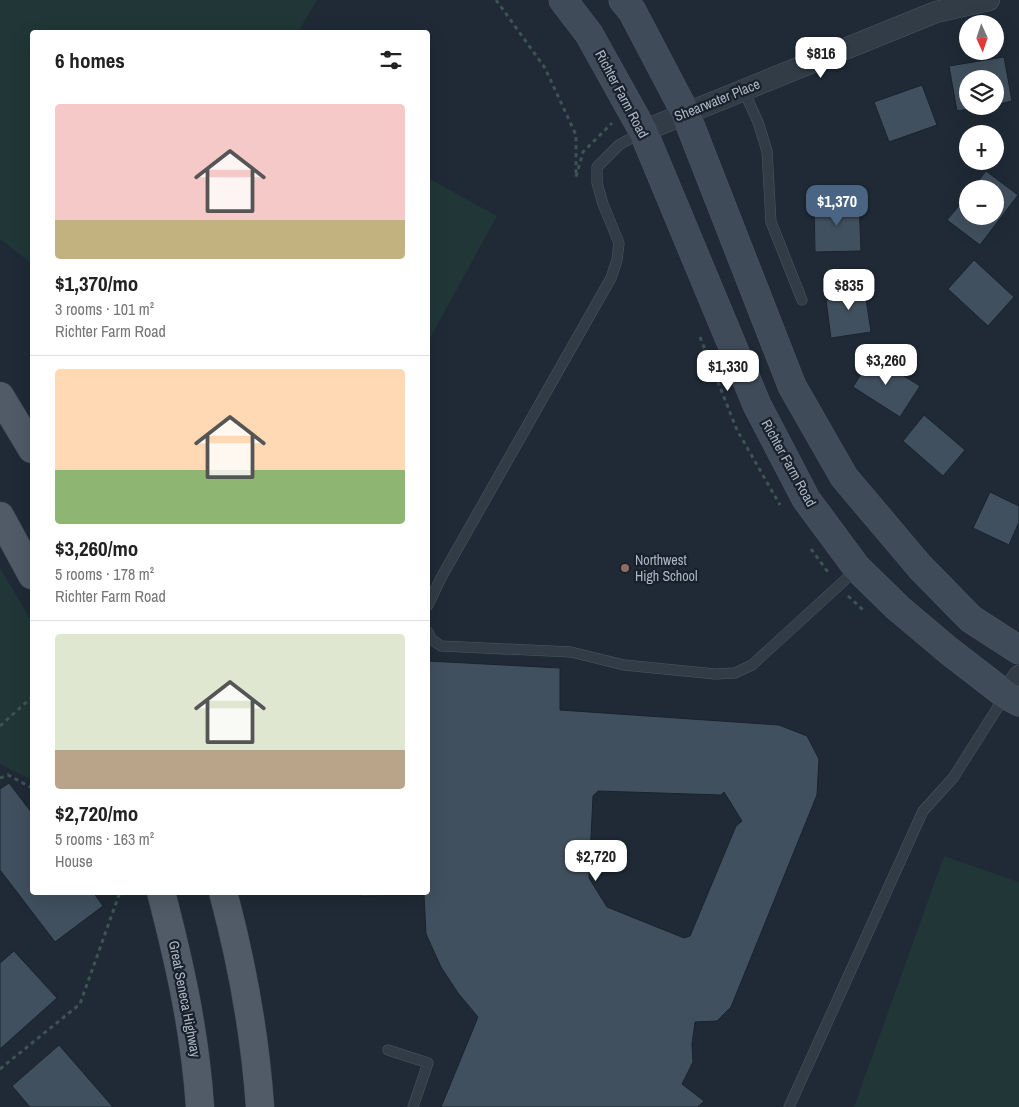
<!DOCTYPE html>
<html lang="en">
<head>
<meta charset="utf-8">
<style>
	:root { --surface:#fff; --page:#f6f6f6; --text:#222; --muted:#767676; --line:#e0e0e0; --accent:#4a6583 }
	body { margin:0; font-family:"Archivo Narrow",sans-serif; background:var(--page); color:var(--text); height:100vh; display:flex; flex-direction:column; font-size:19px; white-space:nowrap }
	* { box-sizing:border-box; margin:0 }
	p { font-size:16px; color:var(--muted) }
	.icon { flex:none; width:28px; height:28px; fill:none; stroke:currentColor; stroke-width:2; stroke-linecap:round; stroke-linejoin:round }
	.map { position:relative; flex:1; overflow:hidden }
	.drawer { position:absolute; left:30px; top:30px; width:400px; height:865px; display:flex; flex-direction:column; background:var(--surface); border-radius:5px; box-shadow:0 5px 20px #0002 }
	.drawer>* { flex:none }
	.needle { width:32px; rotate:177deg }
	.tools { position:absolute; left:959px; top:15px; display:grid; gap:10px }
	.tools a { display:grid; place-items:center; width:45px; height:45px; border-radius:50%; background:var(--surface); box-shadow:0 5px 20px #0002; font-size:25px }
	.price { position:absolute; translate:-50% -42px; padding:0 11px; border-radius:10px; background:#fff; color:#222; font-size:16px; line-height:32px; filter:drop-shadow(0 1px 2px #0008) }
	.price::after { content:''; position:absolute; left:50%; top:30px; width:15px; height:11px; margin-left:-8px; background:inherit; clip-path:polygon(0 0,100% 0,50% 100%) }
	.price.selected { background:var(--accent); color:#fff }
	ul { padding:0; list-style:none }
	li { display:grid; align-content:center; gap:10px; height:265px; padding:0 25px }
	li+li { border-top:1px solid var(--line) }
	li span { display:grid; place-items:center; height:155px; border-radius:5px; color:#555 }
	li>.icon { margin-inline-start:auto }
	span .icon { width:90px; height:90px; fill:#fffc; stroke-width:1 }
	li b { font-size:21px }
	h2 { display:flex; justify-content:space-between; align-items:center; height:60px; padding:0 25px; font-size:21px }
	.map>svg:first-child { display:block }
	.green { fill:#203637 }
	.building { fill:#41505e; stroke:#1a232d; fill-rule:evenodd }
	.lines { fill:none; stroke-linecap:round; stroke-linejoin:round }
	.service-casing { stroke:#4d5762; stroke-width:11 }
	.minor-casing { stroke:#4d5762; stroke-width:22 }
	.secondary-casing { stroke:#4d5762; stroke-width:29 }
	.primary-casing { stroke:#3c4550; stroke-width:29 }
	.path { stroke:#3e5354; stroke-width:3; stroke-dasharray:4 4; stroke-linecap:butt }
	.service { stroke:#323c46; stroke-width:10 }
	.minor { stroke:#323c46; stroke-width:21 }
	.secondary { stroke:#404b59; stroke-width:28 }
	.primary { stroke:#505b67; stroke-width:28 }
	.education-dot { fill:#8d6e63; stroke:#18212b; stroke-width:2 }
	.labels { text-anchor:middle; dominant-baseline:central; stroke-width:4.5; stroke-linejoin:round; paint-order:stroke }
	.street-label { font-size:14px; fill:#acb7c4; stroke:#18212b }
	.poi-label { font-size:14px; fill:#acb7c4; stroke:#18212b; text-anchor:start }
</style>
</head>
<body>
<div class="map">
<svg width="1019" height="1107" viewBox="0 0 1019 1107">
	<rect width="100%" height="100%" fill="#1f2a36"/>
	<path class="green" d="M0,0H317L298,32H32V264L0,239Z
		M428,178L497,216L428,342Z
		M0,568L32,622V780L0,764Z
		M944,856L1019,882V1107H854Z"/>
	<path class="building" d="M1004,57L1012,101L995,105V79H968V106H985L957,111L949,66Z
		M922,85L937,125L889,142L874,102Z
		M986,171L1018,195L980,245L947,220L968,195V216H995V189H972Z
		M859,201L861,251L815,252L814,202Z
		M974,260L1014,297L988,326L948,289Z
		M863,279L871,332L831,338L826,300L844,297L842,282Z
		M872,356L920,386L900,417L853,387Z
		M924,415L965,450L943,476L903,441Z
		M990,492L1019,506V522L1009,545L973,528Z
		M428,661L560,668V710L779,725L807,736L819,759L817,795L731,1007L717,1021L695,1022L692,1044L693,1062L682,1084L704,1101L698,1107H441L478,1017L458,993L441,967L426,934L424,895L361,896V892H428ZM598,791L721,795L724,792L742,821L736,826L690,936L684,938L607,907L589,878L593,796Z
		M9,783L32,813V892H93L103,906L55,942L0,870V789Z
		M14,951L57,998L0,1049V963Z
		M59,1045L113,1107H30L12,1086Z"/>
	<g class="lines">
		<defs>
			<path id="service" d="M743,89L758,122L767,151L771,222L802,300
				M428,605L442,576L611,278L617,260L619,243L603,204L597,183V167L619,145L642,132
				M428,632L431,639L441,646L571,652L624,665L715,674L735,673L752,665L857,569
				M388,1050L428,1063L413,1107
				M789,1107L923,811L953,778L1005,696"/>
			<path id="minor" d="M643,131L936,12L989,0
				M1006,695L1019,676"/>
			<path id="secondary" d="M563,0L589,34L643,131L757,405L806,499L857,568L898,608L949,651L1006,695L1019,702
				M623,0L632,11L685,112L792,386L844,477L920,567L971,619L1019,650"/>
			<path id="primary" d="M0,396L32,449
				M0,516L32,575
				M161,892C180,965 195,1032 200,1107
				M223,892C242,963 255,1034 260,1107"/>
		</defs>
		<use href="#service" class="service-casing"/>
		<use href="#minor" class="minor-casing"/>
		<use href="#secondary" class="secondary-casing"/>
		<use href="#primary" class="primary-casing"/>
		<path class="path" d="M496,0L545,68L576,135V177L583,152L612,123
			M700,337L737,430L780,505
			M811,549L828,572
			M848,596L863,610
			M0,726L32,697
			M0,778L8,775L32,788
			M0,1069L80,1004L120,892"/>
		<use href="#service" class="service"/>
		<use href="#minor" class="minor"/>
		<use href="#secondary" class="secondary"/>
		<use href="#primary" class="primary"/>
	</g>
	<circle class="education-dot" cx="625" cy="568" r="5"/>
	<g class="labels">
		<g class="street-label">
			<text transform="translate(622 94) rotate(62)">Richter Farm Road</text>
			<text transform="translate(717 100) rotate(-22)">Shearwater Place</text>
			<text transform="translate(789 463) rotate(61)">Richter Farm Road</text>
			<text transform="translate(185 999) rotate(79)">Great Seneca Highway</text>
		</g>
		<g class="poi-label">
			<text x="635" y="560">Northwest<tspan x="635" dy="16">High School</tspan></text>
		</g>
	</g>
</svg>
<div class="tools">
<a><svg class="needle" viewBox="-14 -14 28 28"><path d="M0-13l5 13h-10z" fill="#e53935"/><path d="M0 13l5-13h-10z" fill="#767676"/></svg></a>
<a><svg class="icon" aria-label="layers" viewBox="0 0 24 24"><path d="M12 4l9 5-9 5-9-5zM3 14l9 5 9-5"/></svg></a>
<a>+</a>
<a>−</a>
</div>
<b class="price" style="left:821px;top:79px">$816</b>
<b class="price selected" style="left:837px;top:227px">$1,370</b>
<b class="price" style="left:849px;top:311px">$835</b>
<b class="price" style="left:886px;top:386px">$3,260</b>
<b class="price" style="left:728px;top:392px">$1,330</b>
<b class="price" style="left:596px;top:882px">$2,720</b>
<section class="drawer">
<h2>6 homes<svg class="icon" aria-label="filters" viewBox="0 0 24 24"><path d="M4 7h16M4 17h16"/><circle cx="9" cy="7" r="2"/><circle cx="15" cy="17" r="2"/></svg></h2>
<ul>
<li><span style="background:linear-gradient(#f6c9c9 75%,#c2b280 0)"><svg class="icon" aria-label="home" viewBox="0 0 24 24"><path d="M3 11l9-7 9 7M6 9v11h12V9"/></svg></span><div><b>$1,370/mo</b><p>3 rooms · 101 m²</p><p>Richter Farm Road</p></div></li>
<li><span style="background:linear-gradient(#ffd9b3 65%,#8fb573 0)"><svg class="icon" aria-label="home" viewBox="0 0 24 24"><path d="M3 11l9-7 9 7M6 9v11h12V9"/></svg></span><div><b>$3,260/mo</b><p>5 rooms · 178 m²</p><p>Richter Farm Road</p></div></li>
<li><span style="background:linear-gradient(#dfe7d0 75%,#b9a48a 0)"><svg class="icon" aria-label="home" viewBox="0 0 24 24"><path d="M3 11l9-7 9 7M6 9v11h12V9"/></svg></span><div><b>$2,720/mo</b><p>5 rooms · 163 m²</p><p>House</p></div></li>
</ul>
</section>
</div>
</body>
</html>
